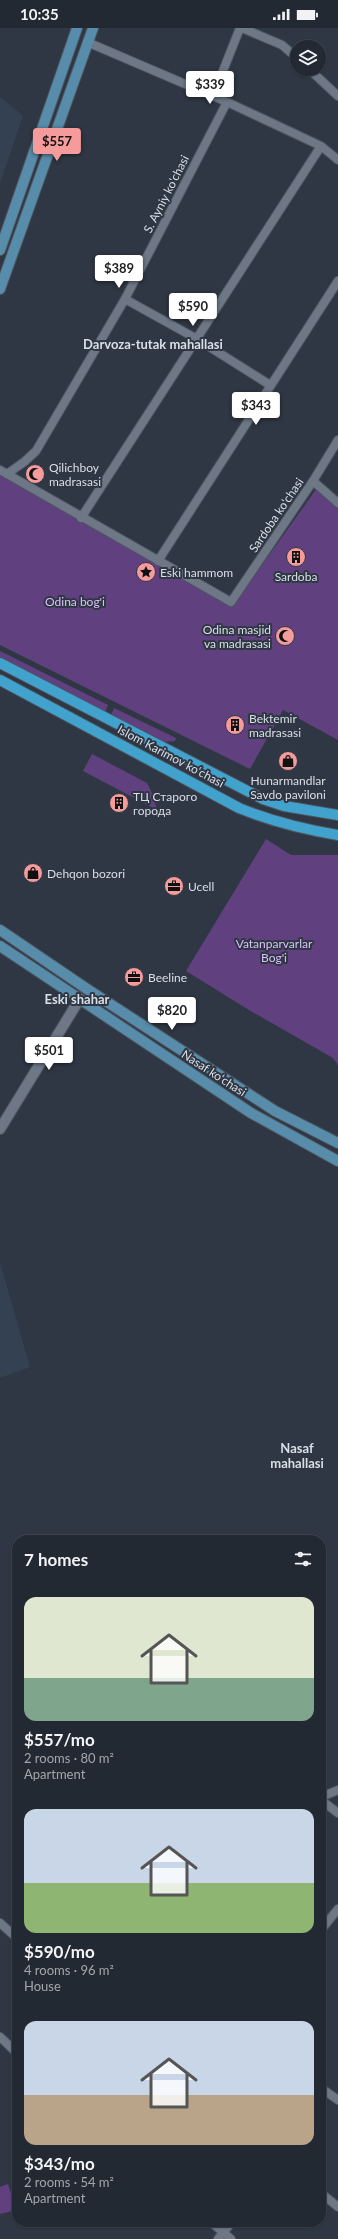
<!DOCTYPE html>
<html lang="en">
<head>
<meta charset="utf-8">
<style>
	:root { --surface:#232933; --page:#2b313b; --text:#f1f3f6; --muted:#a3a6ac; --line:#40454e; --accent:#f59b9b }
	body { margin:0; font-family:Lato,sans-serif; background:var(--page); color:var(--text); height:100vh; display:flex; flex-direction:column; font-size:15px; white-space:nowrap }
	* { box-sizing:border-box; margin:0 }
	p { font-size:13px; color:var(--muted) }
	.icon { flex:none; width:22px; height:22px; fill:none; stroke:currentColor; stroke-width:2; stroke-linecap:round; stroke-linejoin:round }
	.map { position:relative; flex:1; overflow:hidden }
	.panel { position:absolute; left:12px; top:1507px; width:314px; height:692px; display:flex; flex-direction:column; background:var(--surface); border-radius:16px; box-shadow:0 1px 3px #0004,0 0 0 1px var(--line) }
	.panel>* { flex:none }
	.controls { position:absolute; left:290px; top:12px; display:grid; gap:8px }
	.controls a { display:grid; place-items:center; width:36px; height:36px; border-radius:50%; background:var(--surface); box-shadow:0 1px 3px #0004,0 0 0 1px var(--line); font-size:20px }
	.price { position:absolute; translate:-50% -34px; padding:0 9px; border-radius:4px; background:#fff; color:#222; font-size:13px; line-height:26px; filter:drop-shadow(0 1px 2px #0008) }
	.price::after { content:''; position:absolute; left:50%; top:24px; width:12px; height:9px; margin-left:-6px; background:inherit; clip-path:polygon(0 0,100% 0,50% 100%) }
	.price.active { background:var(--accent); color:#111 }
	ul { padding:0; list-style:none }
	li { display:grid; align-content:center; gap:8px; height:212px; padding:0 12px }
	li span { display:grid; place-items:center; height:124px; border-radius:12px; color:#555 }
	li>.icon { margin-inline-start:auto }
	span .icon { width:72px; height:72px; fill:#fffc; stroke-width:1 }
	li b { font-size:17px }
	h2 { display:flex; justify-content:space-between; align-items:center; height:48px; padding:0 12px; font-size:17px }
	.status { display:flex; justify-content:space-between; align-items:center; height:28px; padding:0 20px; background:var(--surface); direction:ltr }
	.status svg { height:11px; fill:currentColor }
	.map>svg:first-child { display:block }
	.built { fill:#344153 }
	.green { fill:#614080 }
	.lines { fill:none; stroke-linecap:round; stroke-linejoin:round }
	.minor-casing { stroke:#4d555f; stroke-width:10 }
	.tertiary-casing { stroke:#4d555f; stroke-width:12 }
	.secondary-casing { stroke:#4d555f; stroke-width:12 }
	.primary-casing { stroke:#4d555f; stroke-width:12 }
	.minor { stroke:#6d7786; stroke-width:8 }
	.tertiary { stroke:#6d7786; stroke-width:10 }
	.secondary { stroke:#578caa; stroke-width:10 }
	.primary { stroke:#42a2ce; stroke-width:10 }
	.labels { text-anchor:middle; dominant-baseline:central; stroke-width:4; stroke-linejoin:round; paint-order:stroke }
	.street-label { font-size:12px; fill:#d9dfe7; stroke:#2f3744 }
	.poi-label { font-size:12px; fill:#d9dfe7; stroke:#2f3744; text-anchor:start }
	.park-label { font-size:12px; fill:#dbbffa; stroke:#2f3744 }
	.neighbourhood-label { font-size:13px; font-weight:bold; fill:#d9dfe7; stroke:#2f3744 }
</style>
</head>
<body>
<div class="status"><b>10:35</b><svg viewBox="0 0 49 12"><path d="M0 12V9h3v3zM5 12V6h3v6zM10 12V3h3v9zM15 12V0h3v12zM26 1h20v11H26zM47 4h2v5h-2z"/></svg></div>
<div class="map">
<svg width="338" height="2211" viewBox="0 0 338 2211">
	<rect width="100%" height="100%" fill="#2f3744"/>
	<path class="built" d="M0,69L23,88L0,155Z
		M0,1235L30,1339L0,1350Z"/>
	<path class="green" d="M0,446L232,579L317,460L338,478V712L283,682L250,741L0,617Z
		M0,623L108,677L105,684L0,629Z
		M114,680L176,710L175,713L164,714L111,687Z
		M92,726L147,755L153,767L157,782L83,743Z
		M266,811L291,827H338V1037L333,1030L249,982L186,943Z
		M8,2156L16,2182L0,2186V2159Z"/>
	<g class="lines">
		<defs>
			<path id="minor" d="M242,0L282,17L297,30
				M87,14L227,74L321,118L338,132
				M309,41L338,68
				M213,68L240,0
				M125,271L197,311L270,357
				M0,442L231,574L313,453L338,412
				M7,446L24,434L36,423L125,271L227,74
				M313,453L338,475
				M81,490L321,118
				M158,533L338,253
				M321,1769L338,1762
				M321,1772L338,1785
				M0,1895L17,1910
				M321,1902L338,1881
				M0,2009L17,2025
				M321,2060L338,2072
				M321,2165L338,2179
				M211,2194L231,2211
				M218,2211L232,2194"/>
			<path id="tertiary" d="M0,1101L79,972"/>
			<path id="secondary" d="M0,222L77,0
				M0,261L93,0
				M0,902L87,961L275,1083L338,1115
				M0,918L251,1085L338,1133"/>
			<path id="primary" d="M0,635L263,771L284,778L338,787
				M0,652L239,780C273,794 302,801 338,807"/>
		</defs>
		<use href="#minor" class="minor-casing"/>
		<use href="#tertiary" class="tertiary-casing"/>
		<use href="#secondary" class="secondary-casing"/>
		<use href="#primary" class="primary-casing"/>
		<use href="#minor" class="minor"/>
		<use href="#tertiary" class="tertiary"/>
		<use href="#secondary" class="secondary"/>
		<use href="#primary" class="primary"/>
	</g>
	<defs>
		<symbol id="mosque-disc" viewBox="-11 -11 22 22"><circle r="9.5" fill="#f59b9b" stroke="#2f3744"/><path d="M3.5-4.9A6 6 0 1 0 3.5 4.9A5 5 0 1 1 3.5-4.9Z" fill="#111"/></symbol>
		<symbol id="building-disc" viewBox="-11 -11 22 22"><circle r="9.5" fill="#f59b9b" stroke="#2f3744"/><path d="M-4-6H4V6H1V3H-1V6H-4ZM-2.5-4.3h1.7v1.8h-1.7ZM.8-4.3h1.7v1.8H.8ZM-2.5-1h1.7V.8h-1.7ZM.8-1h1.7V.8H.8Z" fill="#111"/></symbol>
		<symbol id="sight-disc" viewBox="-11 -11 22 22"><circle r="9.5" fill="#f59b9b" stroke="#2f3744"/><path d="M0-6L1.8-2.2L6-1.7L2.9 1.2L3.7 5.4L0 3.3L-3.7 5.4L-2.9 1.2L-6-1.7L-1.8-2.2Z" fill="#111"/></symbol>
		<symbol id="shop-disc" viewBox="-11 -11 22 22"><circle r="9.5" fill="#f59b9b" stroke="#2f3744"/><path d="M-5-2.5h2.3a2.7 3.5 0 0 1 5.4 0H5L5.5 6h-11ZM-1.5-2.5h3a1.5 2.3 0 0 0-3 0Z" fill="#111"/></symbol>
		<symbol id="office-disc" viewBox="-11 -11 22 22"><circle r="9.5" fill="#f59b9b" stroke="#2f3744"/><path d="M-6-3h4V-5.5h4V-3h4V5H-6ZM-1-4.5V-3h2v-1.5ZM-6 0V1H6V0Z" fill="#111"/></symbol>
	</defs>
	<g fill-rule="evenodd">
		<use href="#mosque-disc" x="24" y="435" width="22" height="22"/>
		<use href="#building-disc" x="285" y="518" width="22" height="22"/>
		<use href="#sight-disc" x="135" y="533" width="22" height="22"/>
		<use href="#mosque-disc" x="274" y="597" width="22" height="22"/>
		<use href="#building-disc" x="224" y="686" width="22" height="22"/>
		<use href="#shop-disc" x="277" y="722" width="22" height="22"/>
		<use href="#building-disc" x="108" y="764" width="22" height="22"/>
		<use href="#shop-disc" x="22" y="834" width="22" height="22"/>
		<use href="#office-disc" x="163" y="847" width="22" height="22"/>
		<use href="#office-disc" x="123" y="938" width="22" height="22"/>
	</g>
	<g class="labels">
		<g class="street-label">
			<text transform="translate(166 166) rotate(-63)">S. Ayniy ko'chasi</text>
			<text transform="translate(276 487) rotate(-56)">Sardoba ko'chasi</text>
			<text transform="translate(171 728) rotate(28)">Islom Karimov ko‘chasi</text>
			<text transform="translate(214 1045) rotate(33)">Nasaf ko‘chasi</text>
		</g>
		<g class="poi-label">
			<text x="49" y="439">Qilichboy<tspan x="49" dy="14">madrasasi</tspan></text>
			<text x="160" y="544">Eski hammom</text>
			<text x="296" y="548" text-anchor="middle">Sardoba</text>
			<text x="271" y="601" text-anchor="end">Odina masjid<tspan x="271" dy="14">va madrasasi</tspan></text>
			<text x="249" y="690">Bektemir<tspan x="249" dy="14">madrasasi</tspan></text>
			<text x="288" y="752" text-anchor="middle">Hunarmandlar<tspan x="288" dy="14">Savdo paviloni</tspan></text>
			<text x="133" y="768">ТЦ Старого<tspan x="133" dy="14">города</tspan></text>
			<text x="47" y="845">Dehqon bozori</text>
			<text x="188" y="858">Ucell</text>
			<text x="148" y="949">Beeline</text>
		</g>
		<g class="park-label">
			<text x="75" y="573">Odina bog'i</text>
			<text x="274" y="915">Vatanparvarlar<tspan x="274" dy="14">Bog'i</tspan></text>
		</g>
		<g class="neighbourhood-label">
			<text x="153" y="316">Darvoza-tutak mahallasi</text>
			<text x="77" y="971">Eski shahar</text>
			<text x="297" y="1420">Nasaf<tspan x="297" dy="15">mahallasi</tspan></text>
		</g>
	</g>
</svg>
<div class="controls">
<a><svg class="icon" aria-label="layers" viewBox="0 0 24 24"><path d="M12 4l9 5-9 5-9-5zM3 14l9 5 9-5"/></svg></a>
</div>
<b class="price" style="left:210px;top:77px">$339</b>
<b class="price active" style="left:57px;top:134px">$557</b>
<b class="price" style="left:119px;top:261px">$389</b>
<b class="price" style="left:193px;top:299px">$590</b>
<b class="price" style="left:256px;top:398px">$343</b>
<b class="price" style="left:172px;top:1003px">$820</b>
<b class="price" style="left:49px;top:1043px">$501</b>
<section class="panel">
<h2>7 homes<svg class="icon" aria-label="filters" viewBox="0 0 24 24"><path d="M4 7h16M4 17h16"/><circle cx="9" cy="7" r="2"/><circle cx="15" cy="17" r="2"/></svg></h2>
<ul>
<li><span style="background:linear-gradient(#dfe7d0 65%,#7fa58c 0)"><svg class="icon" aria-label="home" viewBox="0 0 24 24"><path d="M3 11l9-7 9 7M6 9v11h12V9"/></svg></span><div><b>$557/mo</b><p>2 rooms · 80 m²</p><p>Apartment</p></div></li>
<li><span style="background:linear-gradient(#c9d6e8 60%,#8fb573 0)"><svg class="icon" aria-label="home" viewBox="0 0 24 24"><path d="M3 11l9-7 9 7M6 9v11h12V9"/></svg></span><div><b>$590/mo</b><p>4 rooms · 96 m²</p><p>House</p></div></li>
<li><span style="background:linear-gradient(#c9d6e8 60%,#b9a48a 0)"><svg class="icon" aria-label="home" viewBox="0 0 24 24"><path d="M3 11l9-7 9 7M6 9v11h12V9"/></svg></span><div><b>$343/mo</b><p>2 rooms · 54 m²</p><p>Apartment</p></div></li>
</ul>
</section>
</div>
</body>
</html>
